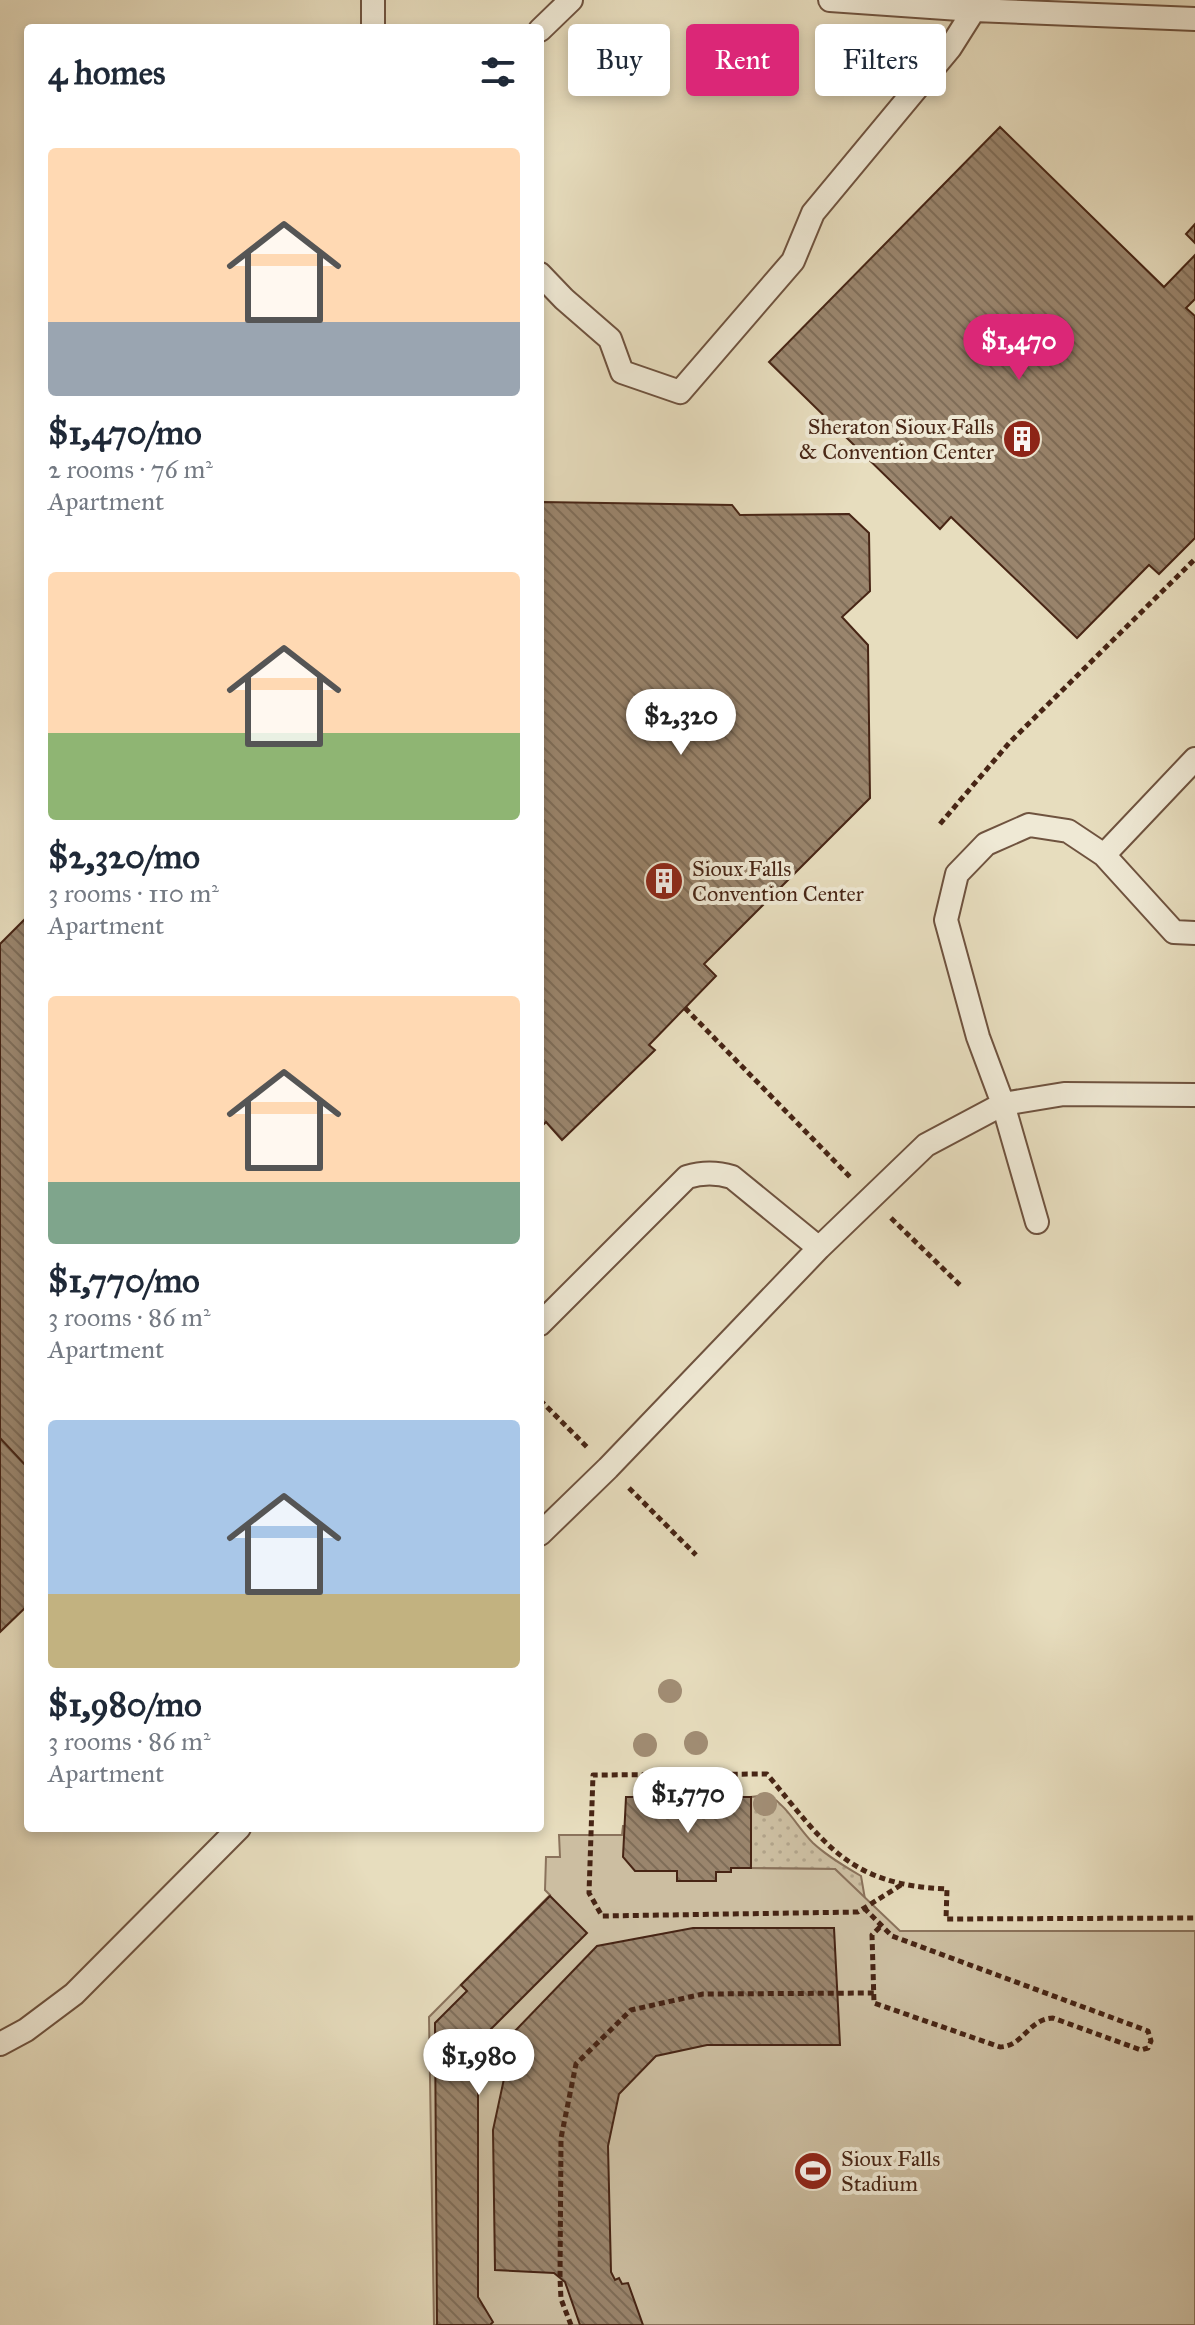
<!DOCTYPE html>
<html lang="en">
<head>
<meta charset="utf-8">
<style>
	:root { --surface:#fff; --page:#f2f2f3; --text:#1f2937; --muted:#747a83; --accent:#db2777 }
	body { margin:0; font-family:"IM FELL Great Primer",serif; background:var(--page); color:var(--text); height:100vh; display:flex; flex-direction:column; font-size:30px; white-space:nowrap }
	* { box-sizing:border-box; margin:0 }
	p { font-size:26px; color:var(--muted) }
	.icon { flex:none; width:44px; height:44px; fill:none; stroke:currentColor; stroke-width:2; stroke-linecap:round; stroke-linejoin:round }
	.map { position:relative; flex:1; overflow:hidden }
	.panel { position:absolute; left:24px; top:24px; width:520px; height:1808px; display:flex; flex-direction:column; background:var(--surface); border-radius:8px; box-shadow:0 4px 12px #0003 }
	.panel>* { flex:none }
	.hud { position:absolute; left:568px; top:24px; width:506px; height:72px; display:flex; gap:16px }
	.price { position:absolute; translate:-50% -68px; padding:0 18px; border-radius:28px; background:#fff; color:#222; font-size:26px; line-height:52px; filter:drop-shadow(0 2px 4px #0008) }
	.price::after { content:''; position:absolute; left:50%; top:48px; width:24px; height:18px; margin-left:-12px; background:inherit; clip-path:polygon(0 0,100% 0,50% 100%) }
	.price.selected { background:var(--accent); color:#fff }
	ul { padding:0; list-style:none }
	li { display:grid; align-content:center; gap:16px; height:424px; padding:0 24px }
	li span { display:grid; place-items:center; height:248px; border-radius:8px; color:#555 }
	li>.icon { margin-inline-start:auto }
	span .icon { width:144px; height:144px; fill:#fffc; stroke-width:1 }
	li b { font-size:34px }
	h2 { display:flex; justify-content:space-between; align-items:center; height:96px; padding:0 24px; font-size:34px }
	.pill { padding:0 28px; border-radius:8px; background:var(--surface); box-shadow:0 4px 12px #0003; font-size:28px; line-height:72px }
	.pill.selected { background:var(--accent); color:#fff }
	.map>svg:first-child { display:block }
	.grass { fill:url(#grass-dots); stroke:#8a725b; stroke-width:2 }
	.park { fill:#ccbea1; stroke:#8a725b; stroke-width:2 }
	.building { fill:url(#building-back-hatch); stroke:#472515; stroke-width:2 }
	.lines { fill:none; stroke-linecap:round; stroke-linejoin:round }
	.service-casing { stroke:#6f533f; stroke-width:26 }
	.path { stroke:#472515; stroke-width:5; stroke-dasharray:6 4; stroke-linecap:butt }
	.service { stroke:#efe9d5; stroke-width:22 }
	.tree { fill:#a18d74 }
	.labels { text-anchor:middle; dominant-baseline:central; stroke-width:8; stroke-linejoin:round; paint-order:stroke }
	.poi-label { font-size:22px; fill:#472515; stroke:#efe9d5; text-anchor:start }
</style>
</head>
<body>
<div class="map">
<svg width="1195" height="2325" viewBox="0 0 1195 2325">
	<defs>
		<pattern id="grass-dots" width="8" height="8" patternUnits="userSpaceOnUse" patternTransform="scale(2)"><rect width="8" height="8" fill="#ccbea1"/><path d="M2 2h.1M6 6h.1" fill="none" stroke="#b1a38a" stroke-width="1.8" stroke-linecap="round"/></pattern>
		<pattern id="building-back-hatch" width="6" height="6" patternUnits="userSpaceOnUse" patternTransform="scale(2)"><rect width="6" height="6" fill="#9a856d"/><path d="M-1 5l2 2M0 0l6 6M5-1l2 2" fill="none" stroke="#7f6d58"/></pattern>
	</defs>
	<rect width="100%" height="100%" fill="#e7ddbe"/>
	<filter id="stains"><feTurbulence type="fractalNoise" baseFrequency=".0025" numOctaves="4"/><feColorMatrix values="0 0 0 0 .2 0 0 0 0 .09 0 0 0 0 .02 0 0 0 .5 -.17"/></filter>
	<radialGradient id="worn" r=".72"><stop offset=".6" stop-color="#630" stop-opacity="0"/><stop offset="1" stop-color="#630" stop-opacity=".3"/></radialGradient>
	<path class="grass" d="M769,1795C788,1807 798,1828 813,1843C827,1856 844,1866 861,1876L865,1899L835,1869L751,1868V1797Z"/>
	<path class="park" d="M626,1797H751V1868L835,1869L900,1931H1195V2325H434L429,2017L550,1895L545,1890L546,1857H560L559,1835H622L623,1826H626Z"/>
	<path class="building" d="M1000,127L1164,287L1195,255V299L1186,308L1195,316V538L1159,574L1149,565L1077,638L951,517L940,529L769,362Z
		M1195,224V243L1186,234Z
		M542,502L732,505L740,515L849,514L869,533L870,591L842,617L868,645L870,798L704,964L716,976L649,1045L655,1050L562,1140L546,1122L540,1128Z
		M28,916V1468L0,1438V944Z
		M0,1438L28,1468V1605L0,1632Z
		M626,1797H751V1868H731V1872H716V1881H677V1871H635L623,1857Z
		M550,1896L587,1933L478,2042V2297L493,2322L490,2325H437L435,2023L467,1991L461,1985Z
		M693,1928H834L840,2045H707L656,2056L619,2094L608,2146L611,2272L615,2280L619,2278L622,2284L628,2283L643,2325H580L565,2282L554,2273L495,2270L493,2130L514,2032L597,1946Z"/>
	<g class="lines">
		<defs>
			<path id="service" d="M373,0V28
				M830,0L974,10
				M540,30L571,0
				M540,274L564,299L610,339L622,372L680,392L793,261L813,213L950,48L974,10L1195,19
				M1104,855L1174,932L1195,933
				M1037,1222L1003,1104L978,1037L946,920L957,874L986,844L1029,825L1068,831L1104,855L1195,759
				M540,1324L687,1177C703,1172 716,1172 732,1177L819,1248
				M540,1534L608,1468L819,1248L926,1145L1003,1104L1064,1094L1195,1095
				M0,2044L26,2030L74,1994L239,1828"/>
		</defs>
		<use href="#service" class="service-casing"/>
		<path class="path" d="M940,824L1010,742L1195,559
			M685,1008L850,1177
			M891,1218L962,1287
			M540,1400L587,1447
			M629,1488L696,1555
			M901,1885L858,1912L602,1916L589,1893L593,1775L767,1774C825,1844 848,1885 947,1889L946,1919L1195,1918
			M864,1908L892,1936L1148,2031L1151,2041L1148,2048L1141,2050L1053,2018C1028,2019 1024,2046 1000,2047L874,2003L872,1935L882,1925
			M571,2325L561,2299L560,2278L561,2138L576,2064L631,2010L703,1994L874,1993"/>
		<use href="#service" class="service"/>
	</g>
	<g class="tree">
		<circle cx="670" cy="1691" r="12"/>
		<circle cx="696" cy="1743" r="12"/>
		<circle cx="645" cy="1745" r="12"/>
		<circle cx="765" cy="1804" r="12"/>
	</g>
	<defs>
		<symbol id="building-disc" viewBox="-11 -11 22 22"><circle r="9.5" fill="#8f2418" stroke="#efe9d5"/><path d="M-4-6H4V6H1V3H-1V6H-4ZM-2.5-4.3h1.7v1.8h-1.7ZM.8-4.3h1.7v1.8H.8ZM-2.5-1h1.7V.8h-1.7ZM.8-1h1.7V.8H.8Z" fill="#fff"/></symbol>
		<symbol id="stadium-disc" viewBox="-11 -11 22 22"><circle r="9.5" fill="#8f2418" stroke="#efe9d5"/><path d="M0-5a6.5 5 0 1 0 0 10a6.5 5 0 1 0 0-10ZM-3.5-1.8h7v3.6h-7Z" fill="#fff"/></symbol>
	</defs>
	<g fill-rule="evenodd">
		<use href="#building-disc" x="1000" y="417" width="44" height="44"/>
		<use href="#building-disc" x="642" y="859" width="44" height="44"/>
		<use href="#stadium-disc" x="791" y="2149" width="44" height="44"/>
	</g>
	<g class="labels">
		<g class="poi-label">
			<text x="994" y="426" text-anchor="end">Sheraton Sioux Falls<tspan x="994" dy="25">&amp; Convention Center</tspan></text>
			<text x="692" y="868">Sioux Falls<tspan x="692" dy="25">Convention Center</tspan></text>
			<text x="841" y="2158">Sioux Falls<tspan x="841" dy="25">Stadium</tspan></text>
		</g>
	</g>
	<rect width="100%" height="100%" filter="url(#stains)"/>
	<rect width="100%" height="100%" fill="url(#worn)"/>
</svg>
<b class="price selected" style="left:1019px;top:382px">$1,470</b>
<b class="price" style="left:681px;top:757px">$2,320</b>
<b class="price" style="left:688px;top:1835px">$1,770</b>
<b class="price" style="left:479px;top:2097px">$1,980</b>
<div class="hud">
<a class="pill">Buy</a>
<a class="pill selected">Rent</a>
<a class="pill">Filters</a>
</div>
<section class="panel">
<h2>4 homes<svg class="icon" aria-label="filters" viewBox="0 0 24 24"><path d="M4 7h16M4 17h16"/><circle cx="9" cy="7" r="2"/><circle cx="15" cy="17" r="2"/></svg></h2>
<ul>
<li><span style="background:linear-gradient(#ffd9b3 70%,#9aa5b1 0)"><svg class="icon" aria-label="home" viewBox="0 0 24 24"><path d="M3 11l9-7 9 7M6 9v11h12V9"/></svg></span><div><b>$1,470/mo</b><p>2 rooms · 76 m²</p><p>Apartment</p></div></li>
<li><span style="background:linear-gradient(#ffd9b3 65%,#8fb573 0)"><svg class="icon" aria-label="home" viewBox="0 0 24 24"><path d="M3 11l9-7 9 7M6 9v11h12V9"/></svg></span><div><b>$2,320/mo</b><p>3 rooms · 110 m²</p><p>Apartment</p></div></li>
<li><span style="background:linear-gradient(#ffd9b3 75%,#7fa58c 0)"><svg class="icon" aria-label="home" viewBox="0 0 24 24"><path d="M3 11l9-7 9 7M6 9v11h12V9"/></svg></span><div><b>$1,770/mo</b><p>3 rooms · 86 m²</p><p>Apartment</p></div></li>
<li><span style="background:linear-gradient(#a9c7e8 70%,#c2b280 0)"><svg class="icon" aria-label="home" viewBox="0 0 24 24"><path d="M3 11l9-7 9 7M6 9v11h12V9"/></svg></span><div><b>$1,980/mo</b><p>3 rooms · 86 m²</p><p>Apartment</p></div></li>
</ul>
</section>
</div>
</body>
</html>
